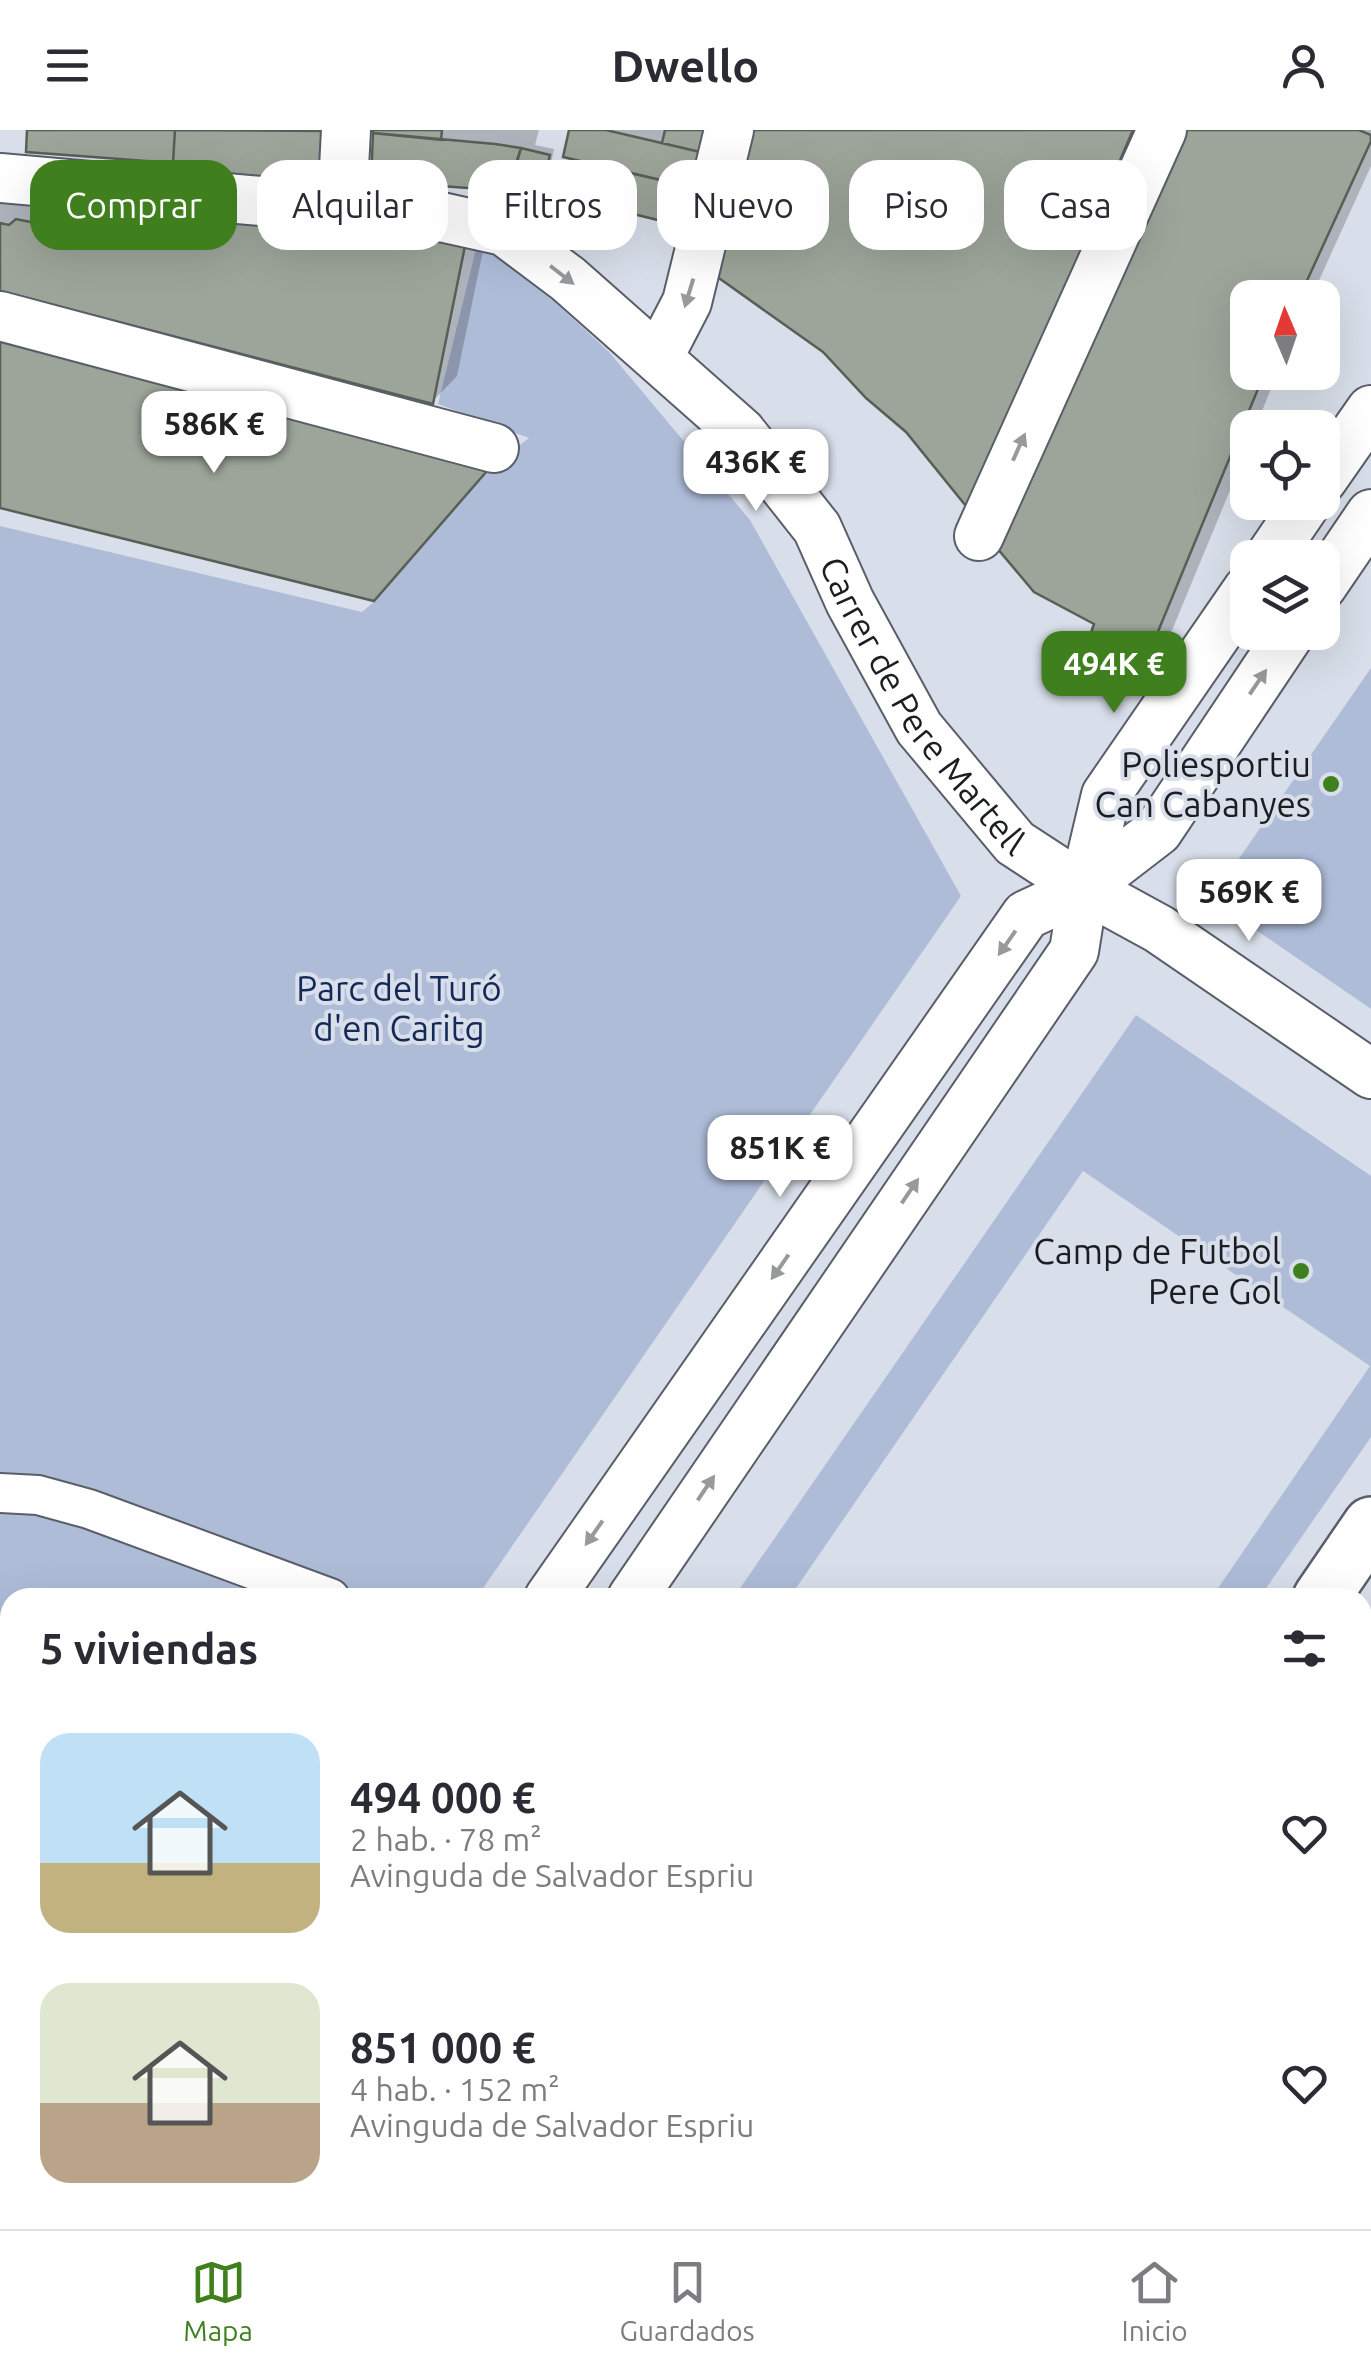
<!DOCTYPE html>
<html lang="es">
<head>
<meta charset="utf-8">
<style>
	:root { --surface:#fff; --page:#f7f7f7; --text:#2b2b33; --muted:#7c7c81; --line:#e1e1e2; --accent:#3f7f1e }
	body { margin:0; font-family:Ubuntu,sans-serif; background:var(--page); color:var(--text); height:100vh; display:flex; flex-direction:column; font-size:38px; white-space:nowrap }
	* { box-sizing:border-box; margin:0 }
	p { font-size:32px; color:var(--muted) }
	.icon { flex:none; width:55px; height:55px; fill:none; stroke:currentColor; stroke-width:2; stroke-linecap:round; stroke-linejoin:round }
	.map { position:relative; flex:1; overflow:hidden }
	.details { position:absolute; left:0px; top:1458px; width:1372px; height:642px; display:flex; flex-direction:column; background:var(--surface); border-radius:30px 30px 0 0; box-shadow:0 10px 40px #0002 }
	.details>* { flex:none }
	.hud { position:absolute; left:30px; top:30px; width:1312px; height:90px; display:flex; gap:20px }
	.needle { width:65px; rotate:358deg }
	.fabs { position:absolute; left:1230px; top:150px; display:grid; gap:20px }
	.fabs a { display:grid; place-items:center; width:110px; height:110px; border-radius:20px; background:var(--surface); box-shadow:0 10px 40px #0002; font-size:50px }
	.price { position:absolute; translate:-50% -85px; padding:0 22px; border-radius:20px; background:#fff; color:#222; font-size:32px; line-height:65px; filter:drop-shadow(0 2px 5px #0008) }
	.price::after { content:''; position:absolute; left:50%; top:60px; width:30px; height:22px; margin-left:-15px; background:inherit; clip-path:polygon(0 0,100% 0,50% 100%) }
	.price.selected { background:var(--accent); color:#fff }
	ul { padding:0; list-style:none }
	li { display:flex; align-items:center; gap:30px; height:250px; padding:0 40px }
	li span { display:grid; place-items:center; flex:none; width:280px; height:200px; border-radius:30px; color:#555 }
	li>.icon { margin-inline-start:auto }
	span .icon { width:120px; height:120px; fill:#fffc; stroke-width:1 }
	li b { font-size:42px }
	h2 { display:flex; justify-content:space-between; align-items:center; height:120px; padding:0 40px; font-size:42px }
	.chip { padding:0 35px; border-radius:30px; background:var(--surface); box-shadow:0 10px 40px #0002; font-size:35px; line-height:90px }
	.chip.selected { background:var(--accent); color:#fff }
	header { display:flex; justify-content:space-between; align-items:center; height:130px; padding:0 40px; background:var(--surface); font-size:45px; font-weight:700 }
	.tab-bar { display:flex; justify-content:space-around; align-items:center; height:140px; border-top:2px solid var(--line); background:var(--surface); font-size:28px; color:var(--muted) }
	.tab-bar a { display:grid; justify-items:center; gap:5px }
	.tab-bar .selected { color:var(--accent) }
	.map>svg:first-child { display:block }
	.green { fill:#aebcd8 }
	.shadow { fill:#0003 }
	.building { fill:#9da59a; stroke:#585f56; stroke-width:2.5 }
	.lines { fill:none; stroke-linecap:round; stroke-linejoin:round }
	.pedestrian-casing { stroke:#595e68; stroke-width:42 }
	.minor-casing { stroke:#595e68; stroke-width:52 }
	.tertiary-casing { stroke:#595e68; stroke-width:60 }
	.motorway-casing { stroke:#595e68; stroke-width:60 }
	.pedestrian { stroke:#fff; stroke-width:38 }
	.minor { stroke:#fff; stroke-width:48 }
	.tertiary { stroke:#fff; stroke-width:55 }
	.motorway { stroke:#fff; stroke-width:55 }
	.oneway { fill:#98999b }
	.poi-dot { fill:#3f7f1e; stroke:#d9dfea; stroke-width:4 }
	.labels { text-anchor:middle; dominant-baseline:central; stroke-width:8; stroke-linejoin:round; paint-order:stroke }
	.street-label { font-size:35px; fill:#1b1d21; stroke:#d9dfea }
	.poi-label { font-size:35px; fill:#1b1d21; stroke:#d9dfea; text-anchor:end }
	.park-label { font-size:35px; fill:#142958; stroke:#d9dfea }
</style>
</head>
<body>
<header><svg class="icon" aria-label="menu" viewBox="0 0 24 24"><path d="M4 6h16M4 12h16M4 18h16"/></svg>Dwello<svg class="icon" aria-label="person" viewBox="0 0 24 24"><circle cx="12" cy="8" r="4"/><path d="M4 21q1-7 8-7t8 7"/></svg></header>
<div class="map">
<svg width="1371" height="2099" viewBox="0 0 1371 2099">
	<rect width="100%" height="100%" fill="#d9dfea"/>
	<path class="green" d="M477,115L515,135L609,222L750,390L961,766L477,1467L10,1468V2090H35L28,2099H0V396L362,482L375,471L487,341L529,308L438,274Z
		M1371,538V879L1211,769Z
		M1136,885L1371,1046V1307L1260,1467H1212L1370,1236L1083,1041L790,1467H734Z
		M627,2090H792L786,2099H621Z"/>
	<path class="shadow" d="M30,0H358L294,46Z
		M375,0H539L535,15L554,19L547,52L541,58L515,51L508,59Z
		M572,0H718L694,80L619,48L596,41L598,33Z
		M750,0H1146L994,353L908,300Z
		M1189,0H1371V36L1311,168H1248V242H1278L1255,298H1248V317L1168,510L1142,535H1135L1121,548L1097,492Z
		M0,61L490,87L457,246L432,272L0,158Z
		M510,315L399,443L374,469L0,375Z"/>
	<path class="building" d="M27,0H175L173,33L26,22Z
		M175,0L326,1L324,44L296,41L295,49L265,47L219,43V36L173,33Z
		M373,0H442L441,10L373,3Z
		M569,0H606L700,22L691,57L563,27Z
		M665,0H705L700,22L662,13Z
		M747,0H1133L970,381L906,302L866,268L823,222L716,146Z
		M1187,0H1359L1371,5V11L1299,168H1248V242H1265L1143,538L1130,537L1122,552L1082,529L1094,494L1034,462L997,418Z
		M373,3L495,14L521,18L509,61L371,51Z
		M521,18L550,25L541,60L510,52Z
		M595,35L691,57L682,96L609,78L616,49L593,43Z
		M76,85L131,95L132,85L466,111L433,274L0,161V93L9,95L16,89L70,100Z
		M0,208L487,341L374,471L0,378Z"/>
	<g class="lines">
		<defs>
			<path id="pedestrian" d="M0,1363L38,1365L89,1379L330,1468
				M28,2099L35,2090"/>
			<g id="minor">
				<path id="s1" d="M0,48L441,87L504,101L568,149L741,302L817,398L850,472L919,598L1015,713L1084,758L1159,799L1371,944"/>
				<path d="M342,76L346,0"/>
				<path d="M0,186L494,318"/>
				<path d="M658,228L687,172L729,0"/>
				<path d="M1322,350L1371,280"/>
				<path d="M979,406L1162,0"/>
				<path d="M1269,428L1307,372"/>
				<path d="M1322,456L1371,384"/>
				<path d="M549,1468L1026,785L1084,758L1158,701L1291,502"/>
				<path d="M632,1468L1074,821L1084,758L1106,665L1248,459"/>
				<path d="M121,2099L127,2090"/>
				<path d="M193,2099L200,2090"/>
			</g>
			<path id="tertiary" d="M1321,1468L1371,1395
				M1362,2039L1371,2026
				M891,2099L897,2090
				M1321,2099L1327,2090"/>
			<path id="motorway" d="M1362,1626L1371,1613
				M1362,1809L1371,1796
				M1362,1904L1371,1891
				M1042,2099L1048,2090
				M1164,2099L1170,2090
				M1243,2099L1248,2090"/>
		</defs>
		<use href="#pedestrian" class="pedestrian-casing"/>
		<use href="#minor" class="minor-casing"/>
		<use href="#tertiary" class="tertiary-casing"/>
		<use href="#motorway" class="motorway-casing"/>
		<use href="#pedestrian" class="pedestrian"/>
		<use href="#minor" class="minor"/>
		<use href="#tertiary" class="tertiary"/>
		<use href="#motorway" class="motorway"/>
	</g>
	<defs><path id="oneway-solid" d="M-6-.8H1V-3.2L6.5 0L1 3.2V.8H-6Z" transform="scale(2.5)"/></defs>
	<g class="oneway">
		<use href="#oneway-solid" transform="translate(562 145) rotate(38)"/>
		<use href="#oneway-solid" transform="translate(689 163) rotate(107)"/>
		<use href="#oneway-solid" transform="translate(1019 317) rotate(-66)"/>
		<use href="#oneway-solid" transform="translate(1258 552) rotate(-56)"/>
		<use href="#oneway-solid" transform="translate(1007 813) rotate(125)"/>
		<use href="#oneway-solid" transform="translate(910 1061) rotate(-56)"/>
		<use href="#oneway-solid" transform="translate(780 1137) rotate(125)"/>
		<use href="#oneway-solid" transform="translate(706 1358) rotate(-56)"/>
		<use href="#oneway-solid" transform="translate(594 1403) rotate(125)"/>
	</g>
	<g class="poi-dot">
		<circle cx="1331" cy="654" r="10"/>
		<circle cx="1301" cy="1141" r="10"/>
	</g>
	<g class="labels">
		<g class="street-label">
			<text stroke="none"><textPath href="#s1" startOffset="1148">Carrer de Pere Martell</textPath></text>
		</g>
		<g class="poi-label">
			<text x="1311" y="634">Poliesportiu<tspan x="1311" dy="40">Can Cabanyes</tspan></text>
			<text x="1281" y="1121">Camp de Futbol<tspan x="1281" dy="40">Pere Gol</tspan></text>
		</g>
		<g class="park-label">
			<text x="399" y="858">Parc del Turó<tspan x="399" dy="40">d'en Caritg</tspan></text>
		</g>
	</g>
</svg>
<div class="fabs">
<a><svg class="needle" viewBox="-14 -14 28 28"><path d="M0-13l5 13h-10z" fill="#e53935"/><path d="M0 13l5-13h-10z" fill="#7c7c81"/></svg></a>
<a><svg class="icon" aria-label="locate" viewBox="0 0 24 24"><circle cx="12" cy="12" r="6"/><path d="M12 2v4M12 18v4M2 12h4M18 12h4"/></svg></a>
<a><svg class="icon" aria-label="layers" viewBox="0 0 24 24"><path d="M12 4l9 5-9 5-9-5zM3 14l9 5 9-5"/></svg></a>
</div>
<b class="price" style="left:214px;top:346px">586K €</b>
<b class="price" style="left:756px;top:384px">436K €</b>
<b class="price selected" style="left:1114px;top:586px">494K €</b>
<b class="price" style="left:1249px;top:814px">569K €</b>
<b class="price" style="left:780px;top:1070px">851K €</b>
<div class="hud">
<a class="chip selected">Comprar</a>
<a class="chip">Alquilar</a>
<a class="chip">Filtros</a>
<a class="chip">Nuevo</a>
<a class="chip">Piso</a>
<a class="chip">Casa</a>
</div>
<section class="details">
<h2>5 viviendas<svg class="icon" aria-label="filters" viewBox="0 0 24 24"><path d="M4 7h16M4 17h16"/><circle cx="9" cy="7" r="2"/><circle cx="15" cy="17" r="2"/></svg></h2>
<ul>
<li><span style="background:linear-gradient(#bfe0f5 65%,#c2b280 0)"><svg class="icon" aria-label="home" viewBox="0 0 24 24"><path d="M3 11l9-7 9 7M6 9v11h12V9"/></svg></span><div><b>494 000 €</b><p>2 hab. · 78 m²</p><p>Avinguda de Salvador Espriu</p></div><svg class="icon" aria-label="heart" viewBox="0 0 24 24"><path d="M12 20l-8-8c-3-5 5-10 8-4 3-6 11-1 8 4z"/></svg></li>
<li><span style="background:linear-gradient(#dfe7d0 60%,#b9a48a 0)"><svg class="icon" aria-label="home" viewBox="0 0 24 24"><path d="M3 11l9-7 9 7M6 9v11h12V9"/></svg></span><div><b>851 000 €</b><p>4 hab. · 152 m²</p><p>Avinguda de Salvador Espriu</p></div><svg class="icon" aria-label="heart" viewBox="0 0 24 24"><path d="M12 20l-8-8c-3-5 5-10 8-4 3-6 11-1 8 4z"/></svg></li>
</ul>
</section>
</div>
<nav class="tab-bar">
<a class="selected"><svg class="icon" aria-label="map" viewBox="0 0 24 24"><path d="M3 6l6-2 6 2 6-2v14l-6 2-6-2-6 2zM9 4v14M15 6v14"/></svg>Mapa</a>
<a><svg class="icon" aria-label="saved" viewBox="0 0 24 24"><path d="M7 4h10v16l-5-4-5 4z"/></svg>Guardados</a>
<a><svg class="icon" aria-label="home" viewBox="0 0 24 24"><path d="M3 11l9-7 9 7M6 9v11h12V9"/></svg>Inicio</a>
</nav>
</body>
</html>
